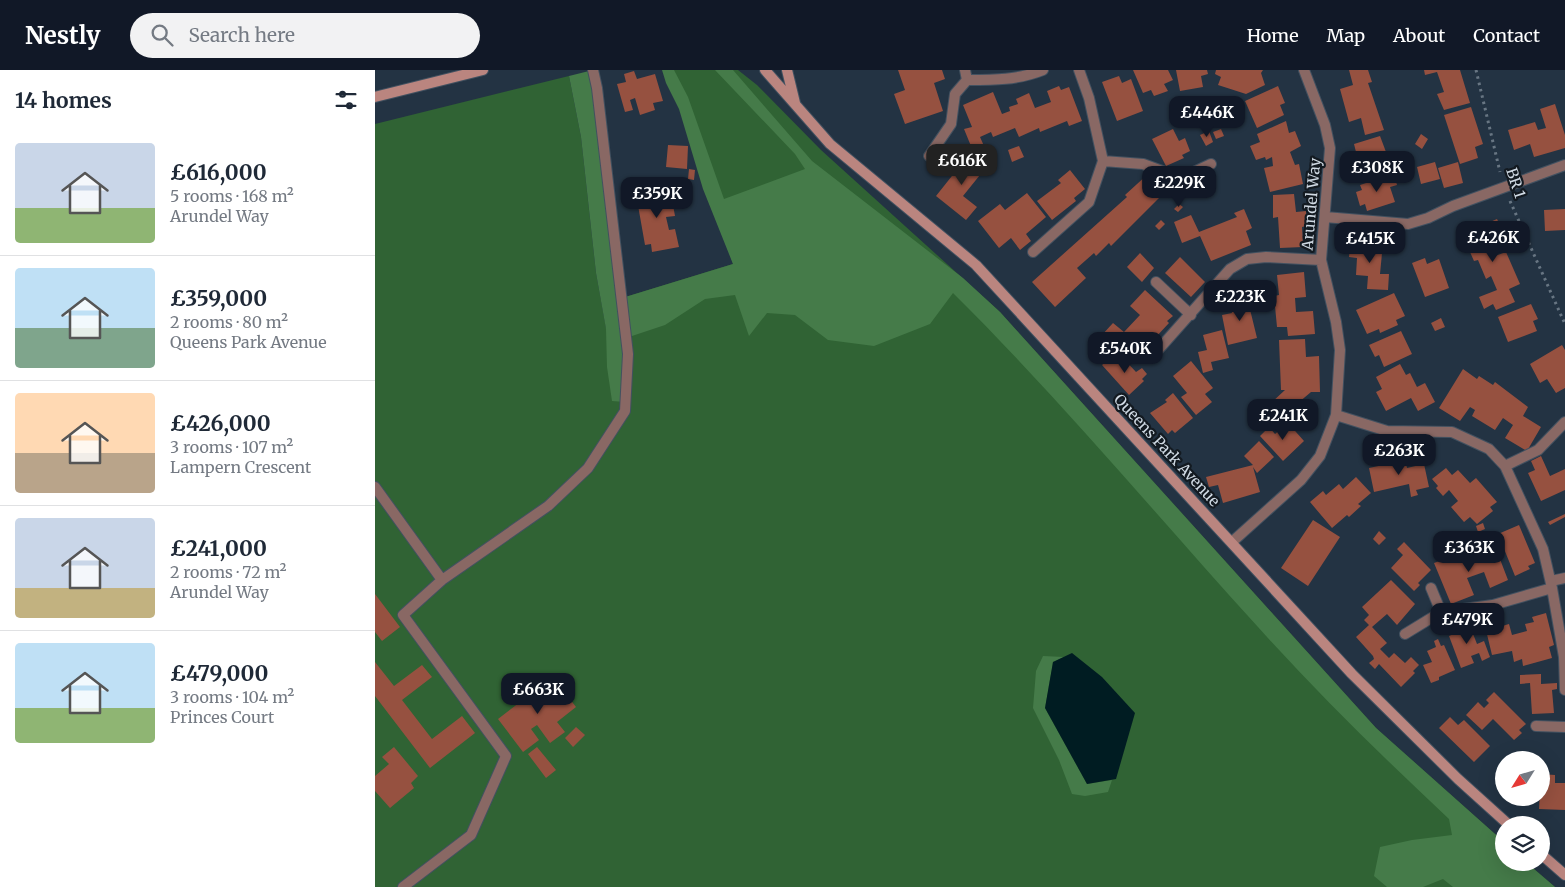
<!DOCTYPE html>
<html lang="en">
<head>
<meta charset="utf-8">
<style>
	:root { --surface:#fff; --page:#f2f2f3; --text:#1f2937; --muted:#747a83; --line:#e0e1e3; --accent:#111827 }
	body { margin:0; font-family:Merriweather,serif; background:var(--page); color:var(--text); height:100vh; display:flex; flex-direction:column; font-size:19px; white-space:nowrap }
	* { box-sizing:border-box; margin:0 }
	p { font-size:16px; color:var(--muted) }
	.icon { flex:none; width:28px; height:28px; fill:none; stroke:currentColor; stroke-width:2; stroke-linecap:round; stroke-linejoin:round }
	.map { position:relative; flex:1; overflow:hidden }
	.panel { display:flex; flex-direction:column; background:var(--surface); width:375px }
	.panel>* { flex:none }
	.needle { width:32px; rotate:233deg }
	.fabs { position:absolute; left:1120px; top:681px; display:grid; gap:10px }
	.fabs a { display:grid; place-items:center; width:55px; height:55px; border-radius:50%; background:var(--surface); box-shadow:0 5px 20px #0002; font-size:25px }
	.price { position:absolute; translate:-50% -42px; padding:0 11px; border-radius:10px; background:var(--accent); color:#fff; font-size:16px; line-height:32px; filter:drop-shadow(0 1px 2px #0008) }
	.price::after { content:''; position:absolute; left:50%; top:30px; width:15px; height:11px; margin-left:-8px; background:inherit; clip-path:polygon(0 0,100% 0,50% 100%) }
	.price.active { background:#222; color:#fff }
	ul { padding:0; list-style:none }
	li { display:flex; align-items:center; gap:15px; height:125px; padding:0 15px }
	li+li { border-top:1px solid var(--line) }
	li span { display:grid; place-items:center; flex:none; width:140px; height:100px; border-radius:5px; color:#555 }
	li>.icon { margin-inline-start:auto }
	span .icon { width:60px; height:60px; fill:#fffc; stroke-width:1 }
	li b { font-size:21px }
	h2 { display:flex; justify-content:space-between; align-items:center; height:60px; padding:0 15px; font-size:21px }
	header { display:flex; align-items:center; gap:30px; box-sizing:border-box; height:70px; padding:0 25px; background:var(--accent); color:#fff }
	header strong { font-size:24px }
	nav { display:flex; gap:28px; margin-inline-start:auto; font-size:18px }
	.search { width:350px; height:45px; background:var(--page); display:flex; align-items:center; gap:12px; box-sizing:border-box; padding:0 18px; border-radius:28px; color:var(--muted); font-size:19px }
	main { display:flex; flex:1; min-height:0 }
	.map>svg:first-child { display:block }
	.green { fill:#306334 }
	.forest { fill:#457b49 }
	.water { fill:#001c22 }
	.building { fill:#965140 }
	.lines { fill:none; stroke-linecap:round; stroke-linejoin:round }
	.lane-casing { stroke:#425160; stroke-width:12 }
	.street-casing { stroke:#425160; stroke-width:12 }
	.secondary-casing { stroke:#425160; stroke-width:12 }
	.path { stroke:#687683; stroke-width:3; stroke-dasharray:2.5 4; stroke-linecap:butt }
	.lane { stroke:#896864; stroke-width:10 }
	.street { stroke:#896864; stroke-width:10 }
	.secondary { stroke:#ba857f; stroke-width:10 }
	.labels { text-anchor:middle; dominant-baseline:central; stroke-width:4.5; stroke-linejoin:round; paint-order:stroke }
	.street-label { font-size:15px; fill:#d0dae4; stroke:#131a21 }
</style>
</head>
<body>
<header>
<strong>Nestly</strong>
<div class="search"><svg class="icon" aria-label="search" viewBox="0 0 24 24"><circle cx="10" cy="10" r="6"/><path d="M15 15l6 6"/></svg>Search here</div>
<nav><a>Home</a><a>Map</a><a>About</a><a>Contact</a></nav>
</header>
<main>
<section class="panel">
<h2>14 homes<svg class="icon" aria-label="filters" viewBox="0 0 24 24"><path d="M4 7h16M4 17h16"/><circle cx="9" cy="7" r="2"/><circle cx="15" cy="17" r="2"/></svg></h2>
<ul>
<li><span style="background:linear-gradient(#c9d6e8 65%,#8fb573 0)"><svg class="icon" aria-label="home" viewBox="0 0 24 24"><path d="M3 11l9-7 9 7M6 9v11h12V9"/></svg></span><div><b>£616,000</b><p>5 rooms · 168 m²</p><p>Arundel Way</p></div></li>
<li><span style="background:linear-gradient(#bfe0f5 60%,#7fa58c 0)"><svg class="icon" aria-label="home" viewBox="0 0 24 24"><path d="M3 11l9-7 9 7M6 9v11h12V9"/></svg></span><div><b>£359,000</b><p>2 rooms · 80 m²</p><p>Queens Park Avenue</p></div></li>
<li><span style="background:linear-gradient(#ffd9b3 60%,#b9a48a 0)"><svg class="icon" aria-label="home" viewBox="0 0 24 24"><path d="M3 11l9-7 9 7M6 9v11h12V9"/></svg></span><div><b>£426,000</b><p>3 rooms · 107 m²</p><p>Lampern Crescent</p></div></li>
<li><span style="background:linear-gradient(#c9d6e8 70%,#c2b280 0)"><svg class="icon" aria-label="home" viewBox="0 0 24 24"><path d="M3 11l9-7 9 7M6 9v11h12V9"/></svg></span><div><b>£241,000</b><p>2 rooms · 72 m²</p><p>Arundel Way</p></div></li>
<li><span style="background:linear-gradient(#bfe0f5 65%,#8fb573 0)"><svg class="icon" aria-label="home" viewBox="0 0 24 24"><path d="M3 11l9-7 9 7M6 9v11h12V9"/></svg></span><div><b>£479,000</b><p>3 rooms · 104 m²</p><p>Princes Court</p></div></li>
</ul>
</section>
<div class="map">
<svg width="1190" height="817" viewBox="0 0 1190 817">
	<rect width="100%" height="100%" fill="#233343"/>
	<path class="green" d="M295,0H363L382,15L446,80L625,242L1001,658L1129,772V792L1152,793L1180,817H0V54L194,6L206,67L221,203L231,258L247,228L358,194Z"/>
	<path class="forest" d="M218,0L247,228L358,194L328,119L304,39L291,13L287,0H299L313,27L349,129L430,99L420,84L340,0H358L437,91L588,208L625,242L1001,658L1129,772V792L1152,793L1180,817H1078L1068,809L1048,817H1012L999,806L1005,777L1037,770L1077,765L1074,749C1008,687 943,624 883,557C781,445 685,329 578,223L555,254L499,276L453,270L420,245L392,243L374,266L360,225L330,229L290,255L251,268L250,332L237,331L232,297L231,259L221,203L206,67L194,6Z
		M668,586L689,587L678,592L670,638L712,714L737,710L733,722L710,726L697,724L684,690L658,638L661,601Z"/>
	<path class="water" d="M697,583L727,607L760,643L741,709L712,714L670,638L678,592Z"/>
	<path class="building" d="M523,0H567L570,9L559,13L568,41L530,54L519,24L530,20Z
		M758,0H793L798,10L789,14L793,21L779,26L776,20L768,23Z
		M801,0H832L833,4L826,6L828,17L805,21Z
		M841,0H888L886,3L890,15L871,24L843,15L846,7L840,4Z
		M974,0H993L997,12L993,13L1009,60L990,65L986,48L974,52L965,19L978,15Z
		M1049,0H1085L1095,33L1069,40L1062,24L1069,22L1062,2L1050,5Z
		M259,1L262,9L280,4L288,31L278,33L280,40L265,45L260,28L255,30L258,40L250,42L242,14L251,12L249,4Z
		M744,6L747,13L756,9L768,41L742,51L727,12Z
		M684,16L686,20L694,17L707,51L694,56L692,51L665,62L664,58L644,67L640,58L618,67L616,62L605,67L609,76L598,81L589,59L597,57L588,35L618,22L627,44L635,41L634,37L643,34L641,29L654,23L660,38L676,32L672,21Z
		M903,16L910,33L905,35L909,45L882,58L870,31Z
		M1180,34L1190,65V78L1159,87L1155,74L1139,80L1133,60L1160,52L1163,60L1171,58L1165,39Z
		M1096,37L1108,74L1100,77L1103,88L1085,94L1069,45Z
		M911,51L914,63L920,61L926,76L915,82L920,95L924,94L928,114L895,122L889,98L898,96L897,87L891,90L890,87L881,90L875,76L885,72L882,64Z
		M798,59L804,71L810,68L815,81L807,85L809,88L791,96L777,69Z
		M846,59L849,66L841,69L838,62Z
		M834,61L838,72L831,76L825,65Z
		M1046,64L1053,69L1047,79L1040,74Z
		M1005,66L1011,82L1015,81L1019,94L1008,97L1010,103L988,110L979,74Z
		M293,75L313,76L312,99L291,97Z
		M644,76L649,87L637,92L633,80Z
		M596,82L613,95L588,126L602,137L591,150L561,126Z
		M1060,92L1065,109L1046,114L1042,97Z
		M1083,92L1088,113L1069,118L1063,98Z
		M314,99L320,100L319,110L313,109Z
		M695,100L710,119L699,128L701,131L677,150L662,131L686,113L683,110Z
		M773,104L789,123L736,176L734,173L721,186L719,183L702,198L711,208L680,237L657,212L752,127L750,125Z
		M1019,104L1022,115L1015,117L1020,132L992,141L990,134L985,136L981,122L987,120L985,115Z
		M295,118L300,146L291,147L294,160L300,159L304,177L277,182L276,174L270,175L261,124Z
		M652,123L671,147L651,164L656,171L645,180L636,168L624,178L603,151L625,134L630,140Z
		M919,124L921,142L931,141L932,156L927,157L928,177L905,178L903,147L898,148V125Z
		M804,134L808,137L803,142L799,139Z
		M869,139L877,158L871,161L876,175L836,191L825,166L807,173L799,152L816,145L824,162L862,147L859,143Z
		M1190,139V160L1170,161L1169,140Z
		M1122,149L1133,173L1117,180L1120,186L1131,182L1145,214L1134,219L1140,232L1121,240L1118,234L1109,239L1104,227L1122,220L1116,206L1111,209L1103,190L1099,191L1095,182L1099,180L1097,175L1095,176L1089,163Z
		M786,150L790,154L784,160L780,156Z
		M983,171L1008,173L1005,204H1014L1013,220L992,219L993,206L981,205L982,188L974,187L975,177L983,178Z
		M765,183L779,198L767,212L752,197Z
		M805,187L830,212L816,227L790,203Z
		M1050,188L1052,194L1064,189L1074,218L1050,227L1037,193Z
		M929,202L931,227L920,228L921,242L938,241L940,264L913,266L912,257H902L899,226L904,225L902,205Z
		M770,220L798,246L792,251L794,253L780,268L777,266L765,279L753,269L741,281L726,266L738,253L749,262L765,245L755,236Z
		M871,223L882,268L853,275L847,245L857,243L855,235L864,233L862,225Z
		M1019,223L1030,246L1021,250L1023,255L1005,263L1004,259L992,264L981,240Z
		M1156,234L1163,249L1158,251L1162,261L1133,272L1123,247Z
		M1066,248L1070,257L1060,261L1056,253Z
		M847,260L854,288L836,292L838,300L828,303L823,282L832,280L828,265Z
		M1026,261L1037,284L1009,297L1004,285L1000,287L994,275Z
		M930,269L931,287L944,286L945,322H936L923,333L926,336L911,349L896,333L910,320H906L904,270Z
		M1187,275L1190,280V318L1181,323L1172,309L1165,313L1155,294Z
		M737,286L743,293L748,288L761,302L767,298L772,304L767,309L769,311L754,325L727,295Z
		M816,291L838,318L830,324L837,332L821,345L806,327L812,323L798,306Z
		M1025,294L1031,305L1035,303L1042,317L1050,313L1060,332L1043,341L1036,328L1011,341L1001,322L1007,319L1001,307Z
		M1088,299L1102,309L1104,306L1118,315L1120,312L1153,337L1148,346L1166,357L1152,381L1130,368L1138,355L1128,348L1120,360L1097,346L1100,340L1095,337L1085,351L1064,338Z
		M798,323L818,348L800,363L797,360L793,364L775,343L792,332L790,330Z
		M913,353L929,371L908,391L885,366L894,357L900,364Z
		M884,371L899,387L882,403L878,397L885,422L848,433L843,415L834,417L831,407L878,395L869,386Z
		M1021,385L1022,391L1030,389L1032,398L1049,394L1054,417L1041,420L1043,425L1036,427L1034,414L999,422L994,398L1013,394L1011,387Z
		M1166,386L1175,406L1190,399V420L1166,431L1153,403L1160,400L1156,391Z
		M1071,398L1077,405L1083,400L1095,413L1101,408L1122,432L1115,437L1118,441L1102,454L1095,447L1089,452L1076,437L1083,431L1074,420L1068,426L1061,418L1063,416L1057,409Z
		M981,407L996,423L983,434L986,436L974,447L972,445L957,458L935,432L948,421L951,425L964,414L968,419Z
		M1190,444V447L1175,455L1173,452Z
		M938,450L965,467L933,516L906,498Z
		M1108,453L1110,459L1103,462L1101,456Z
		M1144,455L1160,493L1153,496L1155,499L1140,506L1123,464Z
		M1004,461L1011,468L1004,475L998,469Z
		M1029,472L1056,500L1043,513L1045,515L1039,521L1016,498L1028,485L1022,479Z
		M1107,476L1113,488L1123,484L1133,510L1115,518L1109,502L1092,508L1099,525L1076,534L1059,493L1073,488L1075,493L1099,483L1098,480Z
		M1016,510L1040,534L1022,555L1012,544L997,557L1012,573L1005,579L1014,588L1019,583L1030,593L1036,587L1044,595L1038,601L1040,603L1026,617L1004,594L1000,599L994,593L999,589L998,586L981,567L994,555L989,550L994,545L987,537Z
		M0,524L25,557L7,571L0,562Z
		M1171,543L1179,575L1174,577L1177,588L1148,596L1147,589L1139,592L1137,581L1117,585L1109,552L1125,548L1127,556L1134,554L1137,565L1152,561L1150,554L1159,552L1157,547Z
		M1093,551L1102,574L1109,571L1115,587L1107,591L1104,583L1096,586L1099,593L1086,598L1074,566L1081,563L1079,557Z
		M1063,569L1066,576L1069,575L1080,600L1064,607V610L1056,613L1048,595L1057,592L1052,581L1061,577L1059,571Z
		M0,592L19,616L47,595L57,607L27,630L57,669L87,646L100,663L55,698L0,626Z
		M1166,604V614L1182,613V619L1177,620L1179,643L1157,644L1155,613L1145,614V605Z
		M178,607L201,637L182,652L190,662L175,673L162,655L156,659L164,670L148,682L123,649Z
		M1119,622L1151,654L1144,660L1147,663L1139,670L1118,649L1107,660L1091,645L1103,632L1109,638L1114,633L1111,630Z
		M1075,647L1083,655L1089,650L1115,676L1099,692L1064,658Z
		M201,657L210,665L198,677L190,668Z
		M19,677L43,706L36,713L39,718L15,738L0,721V706L14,694L7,687Z
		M162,677L181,700L171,708L153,684Z
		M1146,682L1155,683V690H1145Z
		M1127,695H1129V715H1127Z
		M1166,704L1180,705V713H1190V740L1164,739Z"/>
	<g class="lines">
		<defs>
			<path id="lane" d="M0,417L67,510
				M1176,511L1190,508
				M28,817L96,765L131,686L28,545L67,510L173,436L213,398L250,341L253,284L222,18L218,0"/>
			<path id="street" d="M590,0L592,10
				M554,86L576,54L580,24L592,10C619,10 643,10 668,0
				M728,91L768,94L806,108L836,94
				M950,147L1033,154L1053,148L1078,136L1190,95
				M658,182L714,132L728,91L714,28L704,0
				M781,212L816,245
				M776,288L855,199L872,189L891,187L946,190
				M961,345L1012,361L1077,362L1114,379L1130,396L1168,479L1177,518L1189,587L1190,620
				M1130,396L1163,380L1190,352
				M857,472L926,410L945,386L961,345L965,280L961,252L946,190L955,78L950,55L929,0
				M1056,518L1066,542L1118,535L1177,518
				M1030,564L1066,542
				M1161,656L1190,657"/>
			<path id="secondary" d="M390,0L455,74L601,195L977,604L1083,709L1134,755
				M412,0L420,33
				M0,27L108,0
				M1166,784L1190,805"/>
		</defs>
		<use href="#lane" class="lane-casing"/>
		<use href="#street" class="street-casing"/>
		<use href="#secondary" class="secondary-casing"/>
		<path class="path" d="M1101,0L1125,102
			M1135,131L1190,254"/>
		<use href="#lane" class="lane"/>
		<use href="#street" class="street"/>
		<use href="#secondary" class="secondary"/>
	</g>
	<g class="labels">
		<g class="street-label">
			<text transform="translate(1141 113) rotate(72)">BR 1</text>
			<text transform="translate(936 134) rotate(-85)">Arundel Way</text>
			<text transform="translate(792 380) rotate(47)">Queens Park Avenue</text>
		</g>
	</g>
</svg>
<div class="fabs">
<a><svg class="needle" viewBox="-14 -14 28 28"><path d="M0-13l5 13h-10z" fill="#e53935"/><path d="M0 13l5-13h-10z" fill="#747a83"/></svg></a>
<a><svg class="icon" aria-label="layers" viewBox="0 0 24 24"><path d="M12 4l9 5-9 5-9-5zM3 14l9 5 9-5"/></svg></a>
</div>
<b class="price" style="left:832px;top:68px">£446K</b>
<b class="price active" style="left:587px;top:116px">£616K</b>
<b class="price" style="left:1002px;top:123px">£308K</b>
<b class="price" style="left:804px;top:138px">£229K</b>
<b class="price" style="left:282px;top:149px">£359K</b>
<b class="price" style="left:1118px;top:193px">£426K</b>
<b class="price" style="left:995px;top:194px">£415K</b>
<b class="price" style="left:865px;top:252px">£223K</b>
<b class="price" style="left:750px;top:304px">£540K</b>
<b class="price" style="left:908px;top:371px">£241K</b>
<b class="price" style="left:1024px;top:406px">£263K</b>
<b class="price" style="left:1094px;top:503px">£363K</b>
<b class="price" style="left:1092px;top:575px">£479K</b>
<b class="price" style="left:163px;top:645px">£663K</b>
</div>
</main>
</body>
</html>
